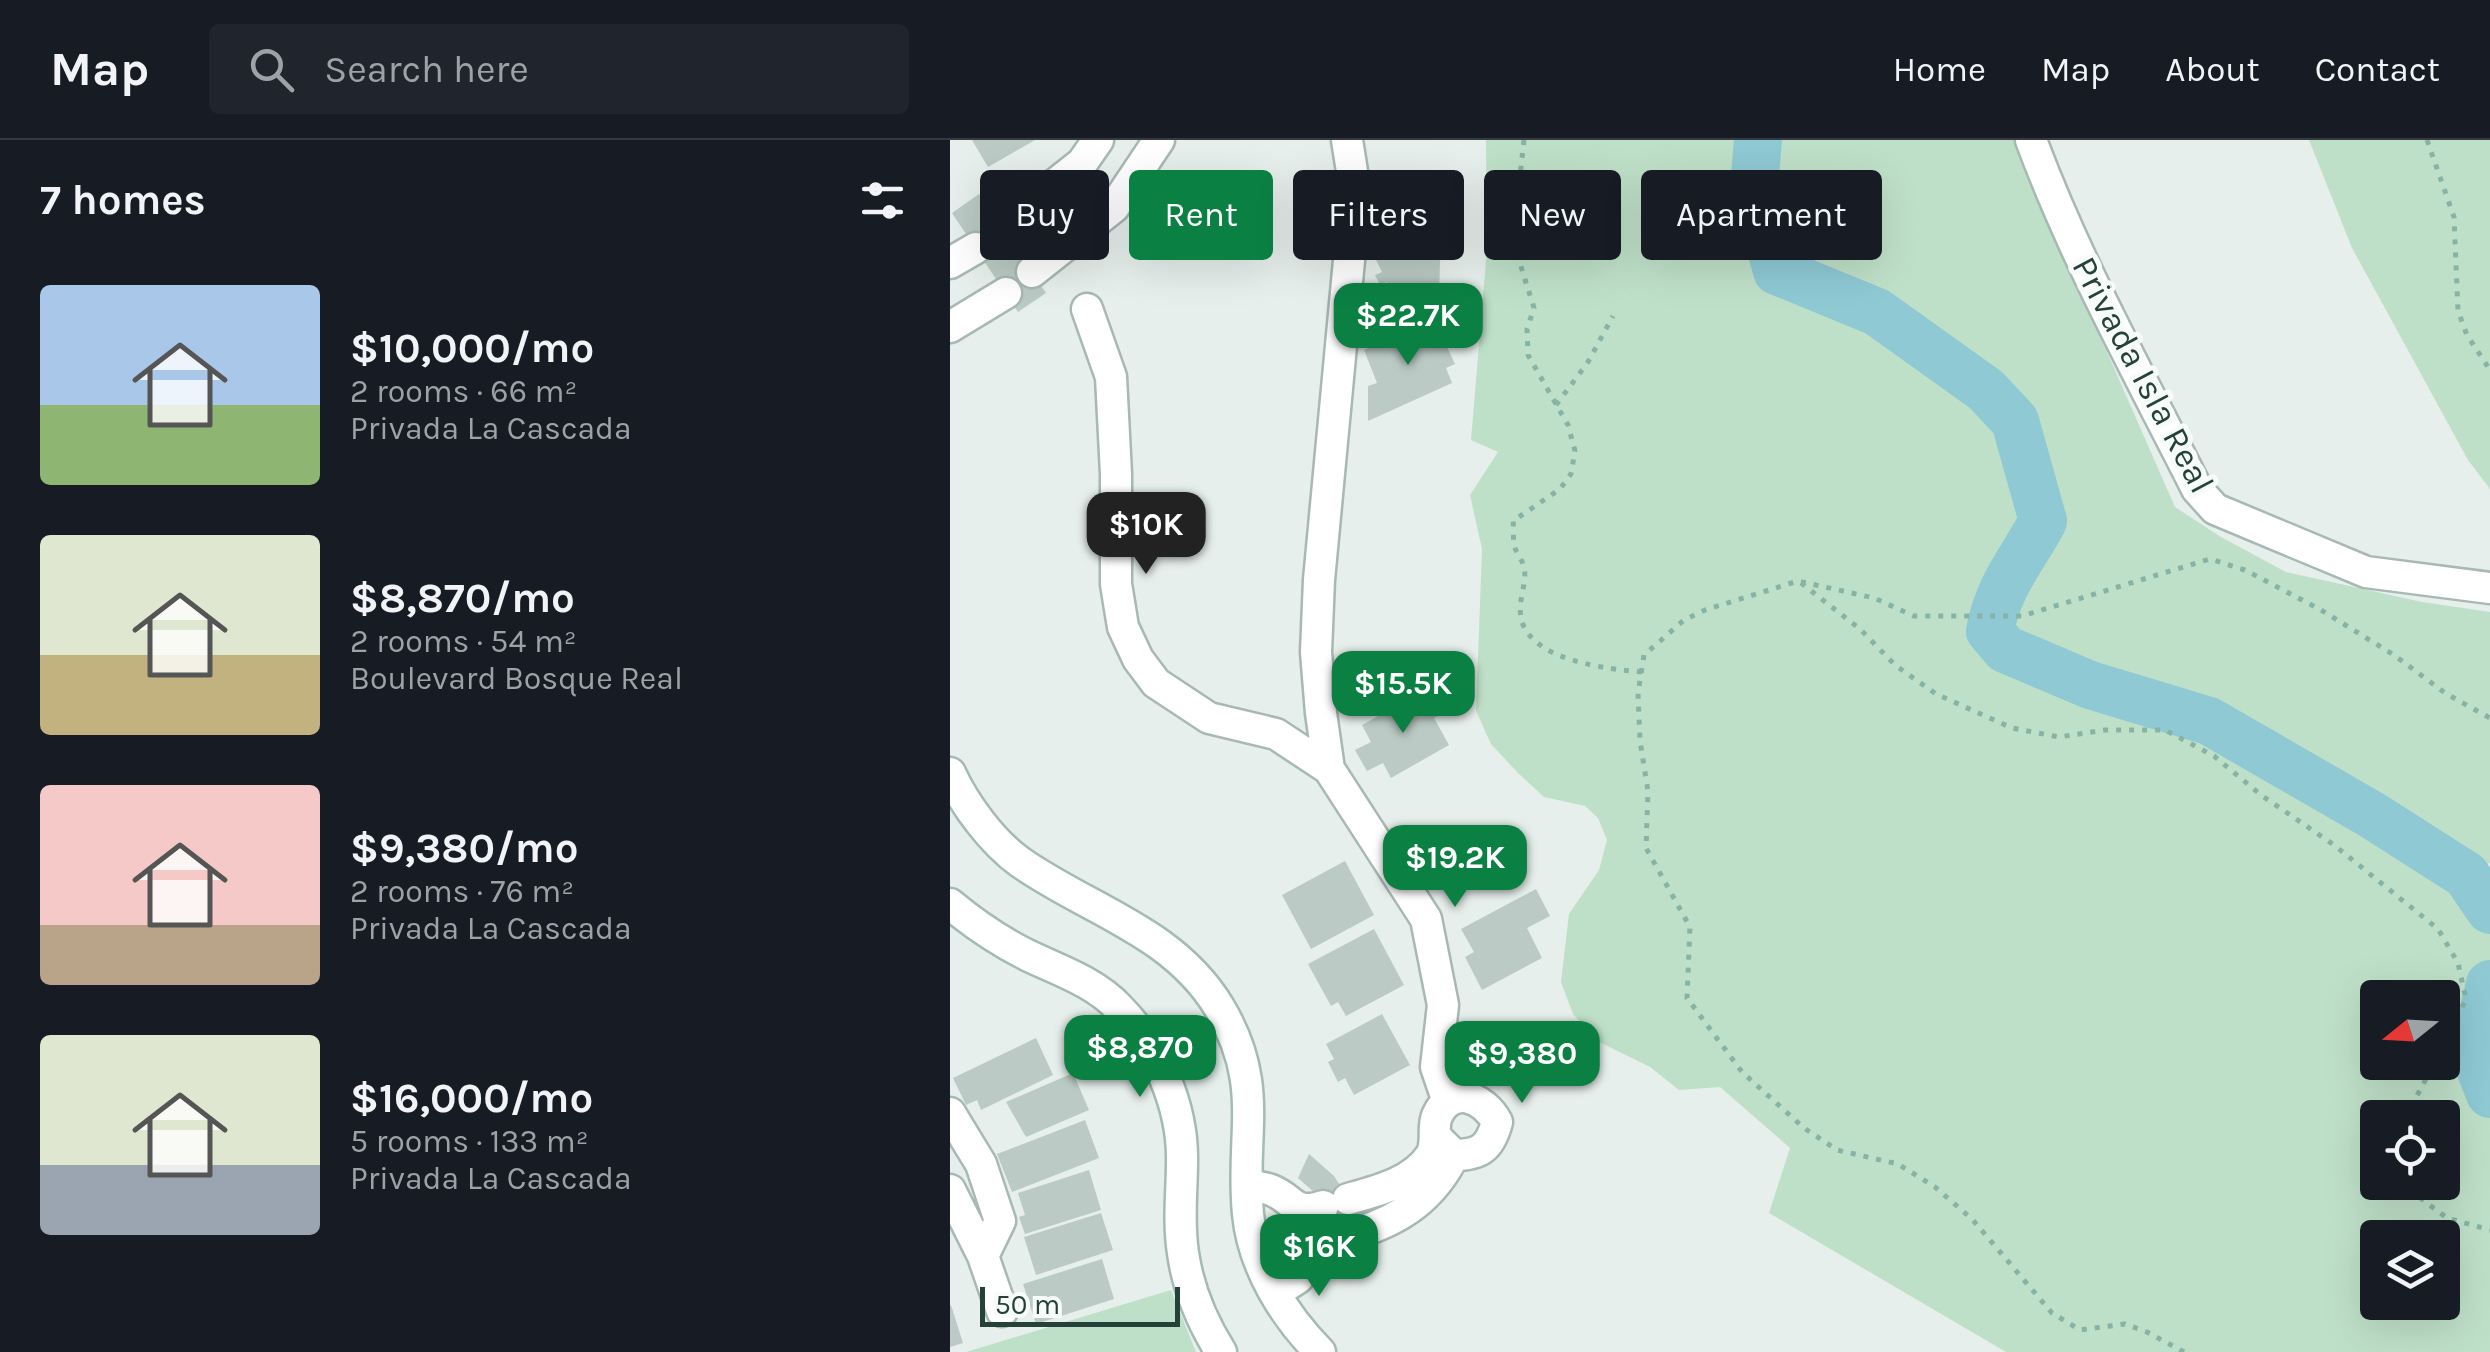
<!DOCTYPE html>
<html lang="en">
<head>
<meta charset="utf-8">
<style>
	:root { --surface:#171b24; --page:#20242c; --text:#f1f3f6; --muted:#9ea1a6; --line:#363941; --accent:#0b8043 }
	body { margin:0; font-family:Karla,sans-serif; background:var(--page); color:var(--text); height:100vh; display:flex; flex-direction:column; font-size:38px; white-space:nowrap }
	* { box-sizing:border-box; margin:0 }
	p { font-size:32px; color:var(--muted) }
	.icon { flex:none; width:55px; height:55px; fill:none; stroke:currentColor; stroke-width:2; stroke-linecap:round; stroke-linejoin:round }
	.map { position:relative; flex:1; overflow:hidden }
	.drawer { display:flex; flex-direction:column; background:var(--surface); width:950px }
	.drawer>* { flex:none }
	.hud { position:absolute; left:30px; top:30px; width:950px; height:90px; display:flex; gap:20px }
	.needle { width:65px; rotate:252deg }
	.fabs { position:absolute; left:1410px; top:840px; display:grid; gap:20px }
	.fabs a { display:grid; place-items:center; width:100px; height:100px; border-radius:10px; background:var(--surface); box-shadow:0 10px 40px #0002; font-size:50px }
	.scale { position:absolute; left:30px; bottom:25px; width:200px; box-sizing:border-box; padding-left:10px; border:5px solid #24423a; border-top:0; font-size:28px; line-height:35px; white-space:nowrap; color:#24423a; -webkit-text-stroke:8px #f7fbf9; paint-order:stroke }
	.price { position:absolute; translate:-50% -85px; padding:0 22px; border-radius:20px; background:var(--accent); color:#fff; font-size:32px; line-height:65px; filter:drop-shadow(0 2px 5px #0008) }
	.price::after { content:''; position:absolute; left:50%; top:60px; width:30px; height:22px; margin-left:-15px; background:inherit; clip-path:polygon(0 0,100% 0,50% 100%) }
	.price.selected { background:#222; color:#fff }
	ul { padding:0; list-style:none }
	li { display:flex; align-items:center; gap:30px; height:250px; padding:0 40px }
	li span { display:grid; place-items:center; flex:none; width:280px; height:200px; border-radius:10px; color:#555 }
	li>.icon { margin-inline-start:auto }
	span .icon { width:120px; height:120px; fill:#fffc; stroke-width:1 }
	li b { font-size:42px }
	h2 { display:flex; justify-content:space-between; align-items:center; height:120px; padding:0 40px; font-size:42px }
	.chip { padding:0 35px; border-radius:10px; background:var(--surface); box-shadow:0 10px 40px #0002; font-size:35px; line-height:90px }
	.chip.selected { background:var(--accent); color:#fff }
	header { display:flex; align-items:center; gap:60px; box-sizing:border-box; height:140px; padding:0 50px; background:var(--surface); border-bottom:2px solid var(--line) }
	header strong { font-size:48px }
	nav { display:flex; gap:55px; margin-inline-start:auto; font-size:35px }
	.search { width:700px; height:90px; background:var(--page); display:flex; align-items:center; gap:25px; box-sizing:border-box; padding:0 35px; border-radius:10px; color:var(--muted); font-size:38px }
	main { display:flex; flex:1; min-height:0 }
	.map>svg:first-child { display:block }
	.green { fill:#bfe0c8; fill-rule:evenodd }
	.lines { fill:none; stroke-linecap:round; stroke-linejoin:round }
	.river { stroke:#8ec9d4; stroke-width:48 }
	.building { fill:#bbcac4 }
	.minor-casing { stroke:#a8b8b2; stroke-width:35 }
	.secondary-casing { stroke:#a4bbb3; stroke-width:35 }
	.path { stroke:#86b3a5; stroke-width:5; stroke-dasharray:5 8; stroke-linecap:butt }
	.minor { stroke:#fff; stroke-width:30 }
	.secondary { stroke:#fff; stroke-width:30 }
	.labels { text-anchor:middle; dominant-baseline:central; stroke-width:10; stroke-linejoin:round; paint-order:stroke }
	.street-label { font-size:35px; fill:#24423a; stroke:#f7fbf9 }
</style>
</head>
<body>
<header>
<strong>Map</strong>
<div class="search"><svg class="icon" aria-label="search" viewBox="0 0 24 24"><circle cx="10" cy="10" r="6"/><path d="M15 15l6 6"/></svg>Search here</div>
<nav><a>Home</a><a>Map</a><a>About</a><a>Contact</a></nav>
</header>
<main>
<section class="drawer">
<h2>7 homes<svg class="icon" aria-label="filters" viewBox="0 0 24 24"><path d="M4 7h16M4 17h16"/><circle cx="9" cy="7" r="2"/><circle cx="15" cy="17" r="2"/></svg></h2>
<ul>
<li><span style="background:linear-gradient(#a9c7e8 60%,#8fb573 0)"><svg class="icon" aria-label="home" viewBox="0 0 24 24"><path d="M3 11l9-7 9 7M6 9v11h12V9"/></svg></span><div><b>$10,000/mo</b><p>2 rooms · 66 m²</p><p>Privada La Cascada</p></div></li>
<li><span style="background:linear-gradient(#dfe7d0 60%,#c2b280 0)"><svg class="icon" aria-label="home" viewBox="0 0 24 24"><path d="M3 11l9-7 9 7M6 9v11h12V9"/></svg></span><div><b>$8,870/mo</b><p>2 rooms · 54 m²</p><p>Boulevard Bosque Real</p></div></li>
<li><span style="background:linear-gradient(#f6c9c9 70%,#b9a48a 0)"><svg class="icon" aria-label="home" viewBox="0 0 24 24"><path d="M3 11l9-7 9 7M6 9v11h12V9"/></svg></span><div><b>$9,380/mo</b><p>2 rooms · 76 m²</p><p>Privada La Cascada</p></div></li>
<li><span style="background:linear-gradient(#dfe7d0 65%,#9aa5b1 0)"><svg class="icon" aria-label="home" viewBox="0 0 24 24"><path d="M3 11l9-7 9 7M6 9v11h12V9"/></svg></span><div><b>$16,000/mo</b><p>5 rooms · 133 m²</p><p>Privada La Cascada</p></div></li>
</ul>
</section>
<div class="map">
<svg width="1540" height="1212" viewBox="0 0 1540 1212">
	<rect width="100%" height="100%" fill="#e6efeb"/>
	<path class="green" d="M536,0H1064L1225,367L1271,397L1336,432L1472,462L1540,472V723L1516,736L1540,770V844L1524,913L1540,954V1212H1056L819,1073L840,1008L770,947L729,950L700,927L647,901L623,874L611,842L619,774L649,730L657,700L648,678L635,666L594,657L568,633L541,604L526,571L532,409L520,355L548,312L521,300L537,109ZM1428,858H1492V922H1428ZM1428,978H1492V1042H1428ZM1428,1098H1492V1162H1428Z
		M1359,0H1540V349L1518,320L1402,108Z
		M221,1150L246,1212H16Z"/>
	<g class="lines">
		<path class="river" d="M808,0L804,48L827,131L927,172L1036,250L1065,281L1093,381C1072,420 1048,446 1040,491L1055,509L1140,545L1259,581L1422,675L1516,735L1540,770
			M1540,844L1524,913L1540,954"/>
	</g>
	<path class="building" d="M22,0H85L38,27Z
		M29,54L96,153L68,172L2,73Z
		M491,89L489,157L451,174L450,170L441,174L429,149L438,145L437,142L430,145L425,135L432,132L426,120Z
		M483,177L505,224L496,228L502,243L418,281V246L427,243L414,210Z
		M470,553L473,559L480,555L491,575L484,578L499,605L441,638L433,623L417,631L405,610L421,602L412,585Z
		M395,721L424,775L361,809L332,755Z
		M586,749L600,776L577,788L592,818L532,850L515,817L524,812L511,789Z
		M424,789L454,845L396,876L388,862L381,866L358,824Z
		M432,874L460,925L404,955L395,938L388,942L378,922L384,919L376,904Z
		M86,898L103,935L31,970L27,960L16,965L3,938Z
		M123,933L139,970L76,997L56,962Z
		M135,980L149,1018L62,1052L47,1014Z
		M359,1014L384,1036L400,1061L407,1090L406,1110L380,1115L381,1093L376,1071L365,1053L348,1038Z
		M139,1030L151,1070L75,1094L69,1077L75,1075L68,1053Z
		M151,1073L163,1110L86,1135L74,1097Z
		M152,1119L164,1159L86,1184L73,1144Z
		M1,1165L13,1203L0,1207V1166Z"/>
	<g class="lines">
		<defs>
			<path id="minor" d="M397,0L404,44L403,78L369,440L366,512L371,573L379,629L476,779L493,865L486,927L498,962
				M1081,0C1126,121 1189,234 1247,349L1265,369L1416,432L1540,448
				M51,87L132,23L148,0
				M0,123L26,108
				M82,132L164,67L209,0
				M137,169L161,237L166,334V444L173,487L188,519L206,543L259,578L326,594L379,629
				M0,187L56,153
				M0,973L31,1024L50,1081L33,1116
				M297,1044C305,1047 313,1047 321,1050C344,1059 343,1076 373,1066
				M0,1050L33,1116L52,1171
				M398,1059C427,1051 464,1042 481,1015C488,1003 482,987 487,976C501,944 534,957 547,982C540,1008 530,1015 504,1015L485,996
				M407,1093C452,1079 483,1057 504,1015
				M325,1153L348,1138L367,1106L381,1101"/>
			<path id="secondary" d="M0,633C14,664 42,702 70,722C138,770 223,791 269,867C316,945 290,994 298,1074C303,1126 334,1176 370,1212
				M0,764C24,784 49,801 77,815C108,830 145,842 169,868C207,906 233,967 232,1021C232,1052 228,1081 233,1113C238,1148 252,1182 271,1212"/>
		</defs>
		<use href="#minor" class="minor-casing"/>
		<use href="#secondary" class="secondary-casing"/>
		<path class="path" d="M574,0L569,46L558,85L584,168L577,189L578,215L618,285L625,311L621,334L610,349L563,381C564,388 563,397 564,405C566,413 572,419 574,427C578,444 566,462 572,482C585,521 657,529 692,532
			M1477,0L1504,77L1508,171L1517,195L1540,230
			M606,265L638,222L663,176
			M851,443L910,489L945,525L986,554L1062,588L1109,597L1155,590H1215L1264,616L1311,655L1384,705L1488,789L1508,823L1516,859L1492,907
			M1455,978L1485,922
			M1449,1042L1497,1078L1540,1090
			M1234,1212L1197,1192L1175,1184L1130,1190L1102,1173L1022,1079L985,1047L948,1024L887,1010L854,988L792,932L737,858L740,787L696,708L698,651L690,601L688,553L694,515L734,480L755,470L848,441L924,458L964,476H1072L1260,419L1295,430L1371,470L1444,515L1495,553L1540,578"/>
		<use href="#minor" class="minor"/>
		<use href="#secondary" class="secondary"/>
	</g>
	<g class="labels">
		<g class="street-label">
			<text transform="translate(1193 235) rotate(62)">Privada Isla Real</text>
		</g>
	</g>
</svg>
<div class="fabs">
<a><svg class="needle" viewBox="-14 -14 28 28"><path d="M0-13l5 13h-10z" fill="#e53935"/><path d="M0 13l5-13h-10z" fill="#9ea1a6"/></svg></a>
<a><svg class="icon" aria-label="locate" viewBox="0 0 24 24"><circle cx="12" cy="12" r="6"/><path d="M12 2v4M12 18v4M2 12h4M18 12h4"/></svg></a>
<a><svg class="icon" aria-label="layers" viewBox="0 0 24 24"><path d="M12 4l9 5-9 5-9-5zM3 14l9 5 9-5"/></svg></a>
</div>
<div class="scale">50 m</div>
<b class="price" style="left:458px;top:228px">$22.7K</b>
<b class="price selected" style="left:196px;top:437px">$10K</b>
<b class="price" style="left:453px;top:596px">$15.5K</b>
<b class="price" style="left:505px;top:770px">$19.2K</b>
<b class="price" style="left:190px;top:960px">$8,870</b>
<b class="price" style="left:572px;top:966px">$9,380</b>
<b class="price" style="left:369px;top:1159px">$16K</b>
<div class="hud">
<a class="chip">Buy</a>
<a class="chip selected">Rent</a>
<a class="chip">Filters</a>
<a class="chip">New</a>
<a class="chip">Apartment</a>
</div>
</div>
</main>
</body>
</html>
